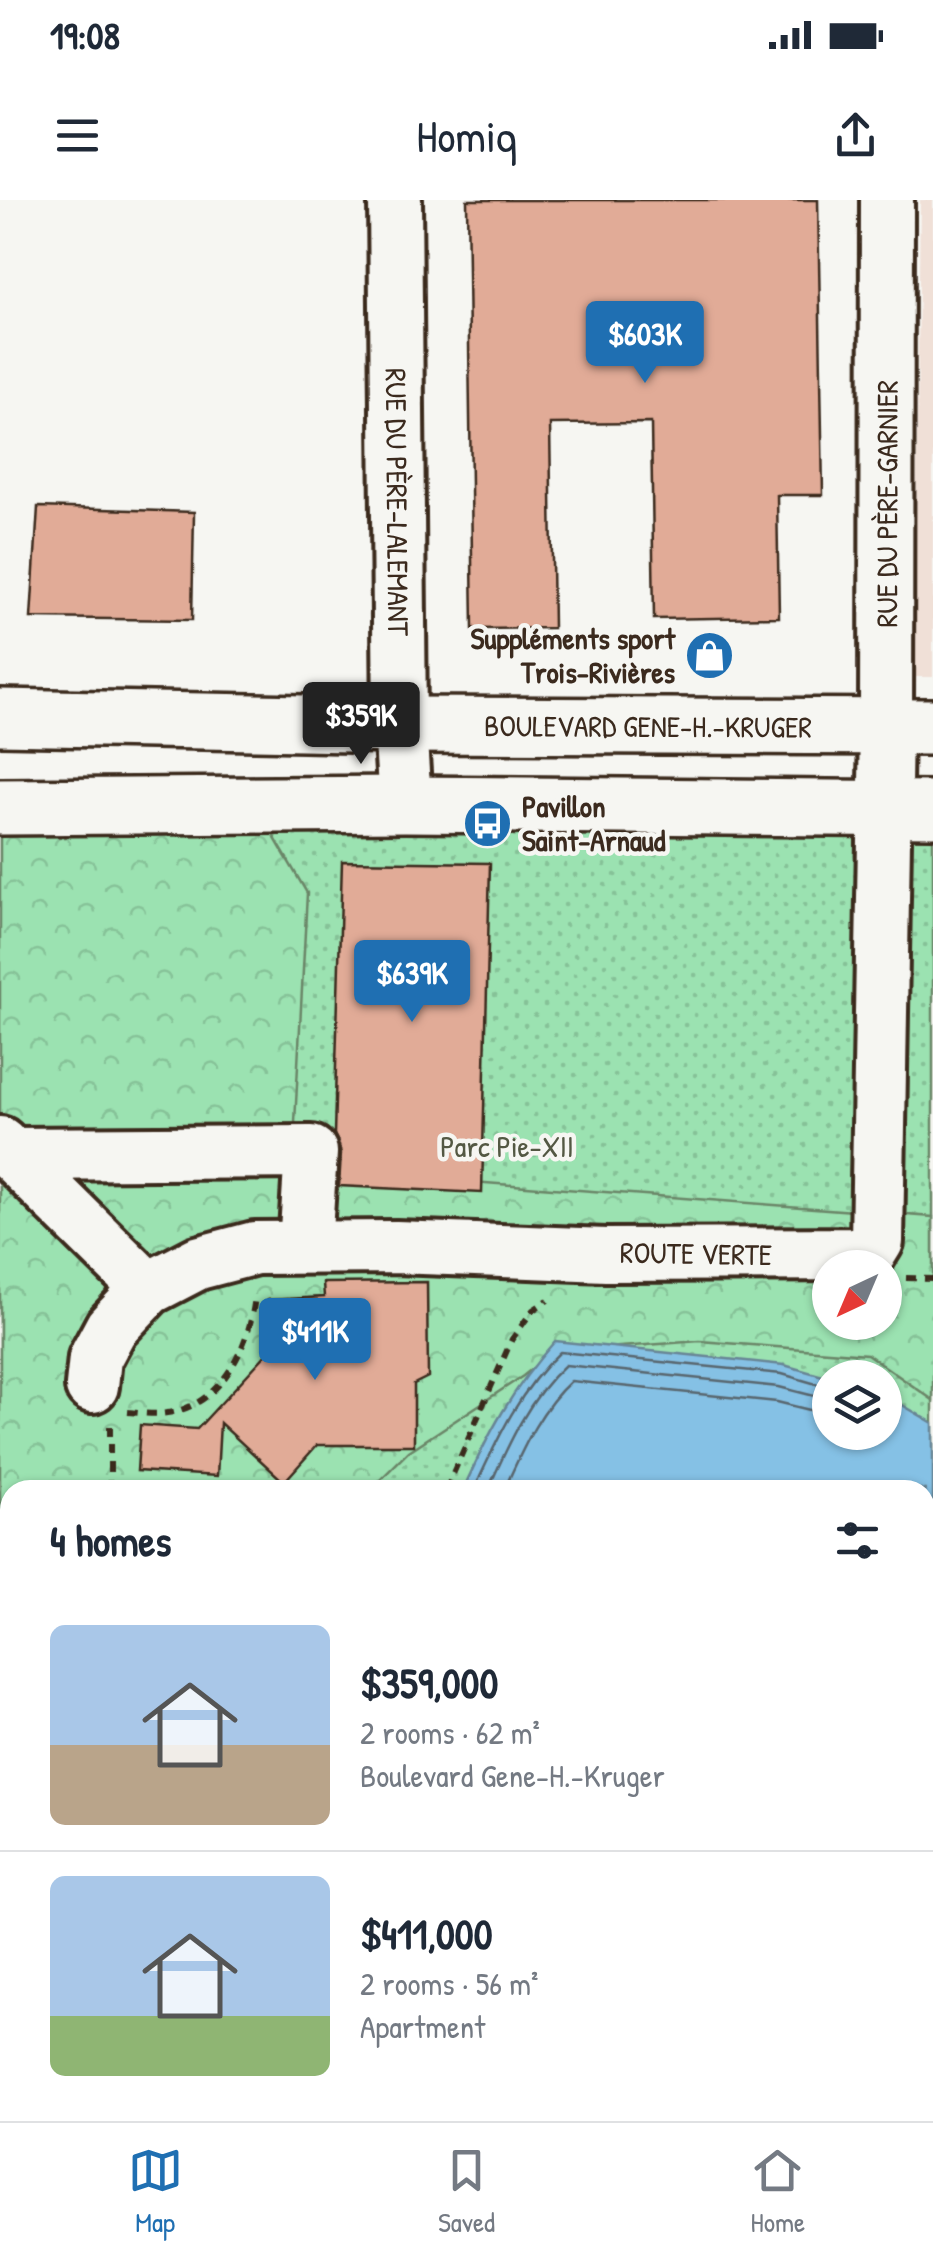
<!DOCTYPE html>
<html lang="en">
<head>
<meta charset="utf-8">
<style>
	:root { --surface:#fff; --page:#f6f6f7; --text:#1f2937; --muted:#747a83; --line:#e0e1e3; --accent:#1f6fb2 }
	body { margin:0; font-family:"Patrick Hand",sans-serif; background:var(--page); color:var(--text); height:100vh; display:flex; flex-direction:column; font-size:38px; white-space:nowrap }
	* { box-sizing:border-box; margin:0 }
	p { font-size:32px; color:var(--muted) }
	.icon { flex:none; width:55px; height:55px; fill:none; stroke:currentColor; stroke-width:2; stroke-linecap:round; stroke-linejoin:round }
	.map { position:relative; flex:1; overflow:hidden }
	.details { position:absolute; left:0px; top:1280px; width:935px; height:642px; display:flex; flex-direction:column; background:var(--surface); border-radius:30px 30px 0 0; box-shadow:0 2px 8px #0004 }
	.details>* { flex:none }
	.needle { width:65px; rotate:224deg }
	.controls { position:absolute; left:812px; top:1050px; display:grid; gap:20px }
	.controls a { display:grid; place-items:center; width:90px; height:90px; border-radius:50%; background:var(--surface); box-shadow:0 2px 8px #0004; font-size:50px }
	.price { position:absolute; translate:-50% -85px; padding:0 22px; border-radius:10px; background:var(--accent); color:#fff; font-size:32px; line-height:65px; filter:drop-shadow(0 2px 5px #0008) }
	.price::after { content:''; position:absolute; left:50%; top:60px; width:30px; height:22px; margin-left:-15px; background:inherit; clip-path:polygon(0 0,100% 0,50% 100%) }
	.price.selected { background:#222; color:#fff }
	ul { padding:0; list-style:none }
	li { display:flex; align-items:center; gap:30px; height:250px; padding:0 50px }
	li+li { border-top:2px solid var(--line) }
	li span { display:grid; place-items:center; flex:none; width:280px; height:200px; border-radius:15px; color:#555 }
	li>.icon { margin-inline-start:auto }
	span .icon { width:120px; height:120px; fill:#fffc; stroke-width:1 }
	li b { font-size:42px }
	h2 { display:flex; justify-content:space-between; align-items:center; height:120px; padding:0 50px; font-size:42px }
	.status { display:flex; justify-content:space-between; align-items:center; height:70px; padding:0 50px; background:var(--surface); direction:ltr }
	.status svg { height:28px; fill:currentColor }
	header { display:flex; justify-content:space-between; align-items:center; height:130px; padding:0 50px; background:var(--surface); font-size:45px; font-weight:600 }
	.menu { display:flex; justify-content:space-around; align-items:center; height:140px; border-top:2px solid var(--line); background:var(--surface); font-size:28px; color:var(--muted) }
	.menu a { display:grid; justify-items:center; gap:5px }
	.menu .selected { color:var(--accent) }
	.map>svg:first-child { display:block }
	.built { fill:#f0e0d7 }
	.green { fill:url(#green-dots); stroke:#6b8668; stroke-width:2.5; fill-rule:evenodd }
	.forest { fill:url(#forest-crowns); stroke:#6b8668; stroke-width:2.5; fill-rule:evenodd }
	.water { fill:#85c1e5; stroke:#678595; stroke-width:2.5 }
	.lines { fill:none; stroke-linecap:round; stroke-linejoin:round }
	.shore { stroke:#59666e; stroke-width:2.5 }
	.building { fill:#e1ab97; stroke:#3b2a1e; stroke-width:2.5 }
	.minor-casing { stroke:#3b2a1e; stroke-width:60 }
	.major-casing { stroke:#3b2a1e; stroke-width:62 }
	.path { stroke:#3b2a1e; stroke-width:6; stroke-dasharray:10 8; stroke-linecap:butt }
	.minor { stroke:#f6f6f2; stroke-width:52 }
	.major { stroke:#f6f6f2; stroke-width:55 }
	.labels { text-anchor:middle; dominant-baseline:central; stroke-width:9; stroke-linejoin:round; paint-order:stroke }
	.street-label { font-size:30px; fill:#3b2a1e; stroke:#f6f6f2 }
	.poi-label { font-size:30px; font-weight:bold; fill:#3b2a1e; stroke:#f6f6f2; text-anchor:end }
	.park-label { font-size:30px; fill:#535843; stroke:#f6f6f2 }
</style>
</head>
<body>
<div class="status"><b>19:08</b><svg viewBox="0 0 49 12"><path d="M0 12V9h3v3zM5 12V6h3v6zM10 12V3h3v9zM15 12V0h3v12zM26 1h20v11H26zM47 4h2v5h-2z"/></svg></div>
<header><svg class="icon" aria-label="menu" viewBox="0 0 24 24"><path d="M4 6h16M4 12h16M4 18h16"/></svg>Homiq<svg class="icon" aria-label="share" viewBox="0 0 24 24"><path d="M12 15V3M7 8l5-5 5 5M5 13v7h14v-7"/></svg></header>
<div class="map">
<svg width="933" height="1921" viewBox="0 0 933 1921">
	<defs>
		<pattern id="green-dots" width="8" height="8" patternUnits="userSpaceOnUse" patternTransform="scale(2.5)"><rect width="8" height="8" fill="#9be2b1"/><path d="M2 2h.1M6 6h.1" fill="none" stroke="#86c298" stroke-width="1.8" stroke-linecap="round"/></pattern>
		<pattern id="forest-crowns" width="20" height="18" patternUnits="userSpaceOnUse" patternTransform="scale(2.5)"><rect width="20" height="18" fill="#9be2b1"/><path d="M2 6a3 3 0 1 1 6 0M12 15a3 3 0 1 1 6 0" fill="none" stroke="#86c298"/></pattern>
	</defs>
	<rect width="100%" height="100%" fill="#f6f6f2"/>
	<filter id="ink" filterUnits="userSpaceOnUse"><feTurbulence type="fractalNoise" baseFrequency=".01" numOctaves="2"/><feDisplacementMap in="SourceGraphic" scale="20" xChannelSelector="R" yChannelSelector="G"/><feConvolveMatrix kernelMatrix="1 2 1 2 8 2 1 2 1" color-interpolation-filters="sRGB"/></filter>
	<g filter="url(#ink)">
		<path class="built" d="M920,0H933V477H914Z"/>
		<path class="green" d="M933,589V1921H0V628ZM830,1068H885V1122H830ZM830,1178H885V1232H830ZM10,1290H925V1912H10Z"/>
		<path class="forest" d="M272,633L307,693L295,923L394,976L933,1017V1200L867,1154L700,1141L553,1152L523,1176L409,1251L370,1290H10V1912H245L247,1921H0V636ZM830,1068H885V1122H830Z"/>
		<path class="water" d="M555,1141L784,1165L830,1178V1232H885V1195L933,1223V1673L925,1696V1290H463C489,1232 512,1189 555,1141Z
			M898,1912L899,1921H239L236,1913Z"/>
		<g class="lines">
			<path class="shore" d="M474,1290C497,1240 519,1190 560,1152L782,1174L830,1188
				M488,1290C508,1245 528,1199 565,1165L779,1187L830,1200
				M504,1290C522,1251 539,1210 571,1181L777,1202L830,1215"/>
		</g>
		<path class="building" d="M467,0H818L823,295H777L779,417L654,419L651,223L550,224L553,428L473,429Z
			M38,307L194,312L192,420L31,418Z
			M342,661L490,663L482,993L339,986L341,953L334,934Z
			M427,1082L428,1177L414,1184V1245H317L284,1282L220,1223L217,1276L137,1271L140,1225L197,1229L270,1150L268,1100L324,1097L323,1083Z"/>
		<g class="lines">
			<defs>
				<g id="minor">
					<path id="s1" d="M395,0L400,525L405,604"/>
					<path d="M0,943L148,1089"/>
					<path d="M11,954L311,952L305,1047"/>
					<path id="s2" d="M92,1186L95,1158L111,1128L148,1089L198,1063L255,1048L396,1047L606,1055L869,1054L877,1041L886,527L887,0"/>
				</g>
				<g id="major">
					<path id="s3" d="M0,517L400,525L933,527"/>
					<path d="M0,607L405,604L933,609"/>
				</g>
			</defs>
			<use href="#minor" class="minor-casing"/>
			<use href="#major" class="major-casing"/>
			<path class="path" d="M906,1078L933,1079
				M128,1212C140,1213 155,1215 167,1213C222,1206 250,1145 255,1096
				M110,1226V1290
				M446,1290L512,1139L533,1110L548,1100
				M0,1329H10
				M0,1603L10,1608
				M87,1921V1912"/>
			<use href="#minor" class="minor"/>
			<use href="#major" class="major"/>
		</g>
	</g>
	<defs>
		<symbol id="shop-disc" viewBox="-11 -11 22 22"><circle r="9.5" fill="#1f6fb2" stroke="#f6f6f2"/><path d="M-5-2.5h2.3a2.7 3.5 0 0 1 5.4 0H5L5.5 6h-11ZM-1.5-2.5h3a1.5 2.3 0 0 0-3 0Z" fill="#fff"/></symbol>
		<symbol id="bus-disc" viewBox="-11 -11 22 22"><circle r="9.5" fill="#1f6fb2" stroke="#f6f6f2"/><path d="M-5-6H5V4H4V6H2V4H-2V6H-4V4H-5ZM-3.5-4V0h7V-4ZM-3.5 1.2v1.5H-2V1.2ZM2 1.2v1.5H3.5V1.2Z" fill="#fff"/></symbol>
	</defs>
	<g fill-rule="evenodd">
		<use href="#shop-disc" x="682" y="428" width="55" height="55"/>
		<use href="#bus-disc" x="460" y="596" width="55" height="55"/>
	</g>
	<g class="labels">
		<g class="street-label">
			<text stroke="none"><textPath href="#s1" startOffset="302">RUE DU PÈRE-LALEMANT</textPath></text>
			<text stroke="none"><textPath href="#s2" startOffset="1598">RUE DU PÈRE-GARNIER</textPath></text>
			<text stroke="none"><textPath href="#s3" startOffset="648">BOULEVARD GENE-H.-KRUGER</textPath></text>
			<text transform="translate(696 1053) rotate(1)">ROUTE VERTE</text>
		</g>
		<g class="poi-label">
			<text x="675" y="438">Suppléments sport<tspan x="675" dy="34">Trois-Rivières</tspan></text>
			<text x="522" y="606" text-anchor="start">Pavillon<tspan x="522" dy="34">Saint-Arnaud</tspan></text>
		</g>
		<g class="park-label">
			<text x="507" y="946">Parc Pie-XII</text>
		</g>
	</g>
</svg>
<div class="controls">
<a><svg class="needle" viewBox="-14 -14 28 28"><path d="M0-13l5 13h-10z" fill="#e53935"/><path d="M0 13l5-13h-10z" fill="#747a83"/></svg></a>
<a><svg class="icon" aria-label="layers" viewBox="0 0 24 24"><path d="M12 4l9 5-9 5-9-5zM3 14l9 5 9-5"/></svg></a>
</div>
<b class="price" style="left:645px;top:186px">$603K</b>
<b class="price selected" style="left:361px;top:567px">$359K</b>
<b class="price" style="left:412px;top:825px">$639K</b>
<b class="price" style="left:315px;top:1183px">$411K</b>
<section class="details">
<h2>4 homes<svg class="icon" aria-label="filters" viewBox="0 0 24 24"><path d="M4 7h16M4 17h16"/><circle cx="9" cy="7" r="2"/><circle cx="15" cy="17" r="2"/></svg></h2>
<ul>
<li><span style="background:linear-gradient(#a9c7e8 60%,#b9a48a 0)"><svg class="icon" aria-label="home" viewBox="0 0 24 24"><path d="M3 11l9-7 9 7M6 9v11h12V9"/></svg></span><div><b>$359,000</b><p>2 rooms · 62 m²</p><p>Boulevard Gene-H.-Kruger</p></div></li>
<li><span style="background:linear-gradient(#a9c7e8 70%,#8fb573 0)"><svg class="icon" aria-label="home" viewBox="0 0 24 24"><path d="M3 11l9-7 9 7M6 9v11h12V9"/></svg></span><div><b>$411,000</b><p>2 rooms · 56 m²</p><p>Apartment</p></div></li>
</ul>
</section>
</div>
<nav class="menu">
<a class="selected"><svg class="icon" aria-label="map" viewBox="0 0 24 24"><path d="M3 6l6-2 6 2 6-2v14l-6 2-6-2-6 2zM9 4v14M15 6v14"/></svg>Map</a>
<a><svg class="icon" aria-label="saved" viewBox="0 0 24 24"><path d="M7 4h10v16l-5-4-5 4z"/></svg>Saved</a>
<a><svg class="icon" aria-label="home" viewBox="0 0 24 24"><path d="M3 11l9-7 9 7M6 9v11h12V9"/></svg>Home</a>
</nav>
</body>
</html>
